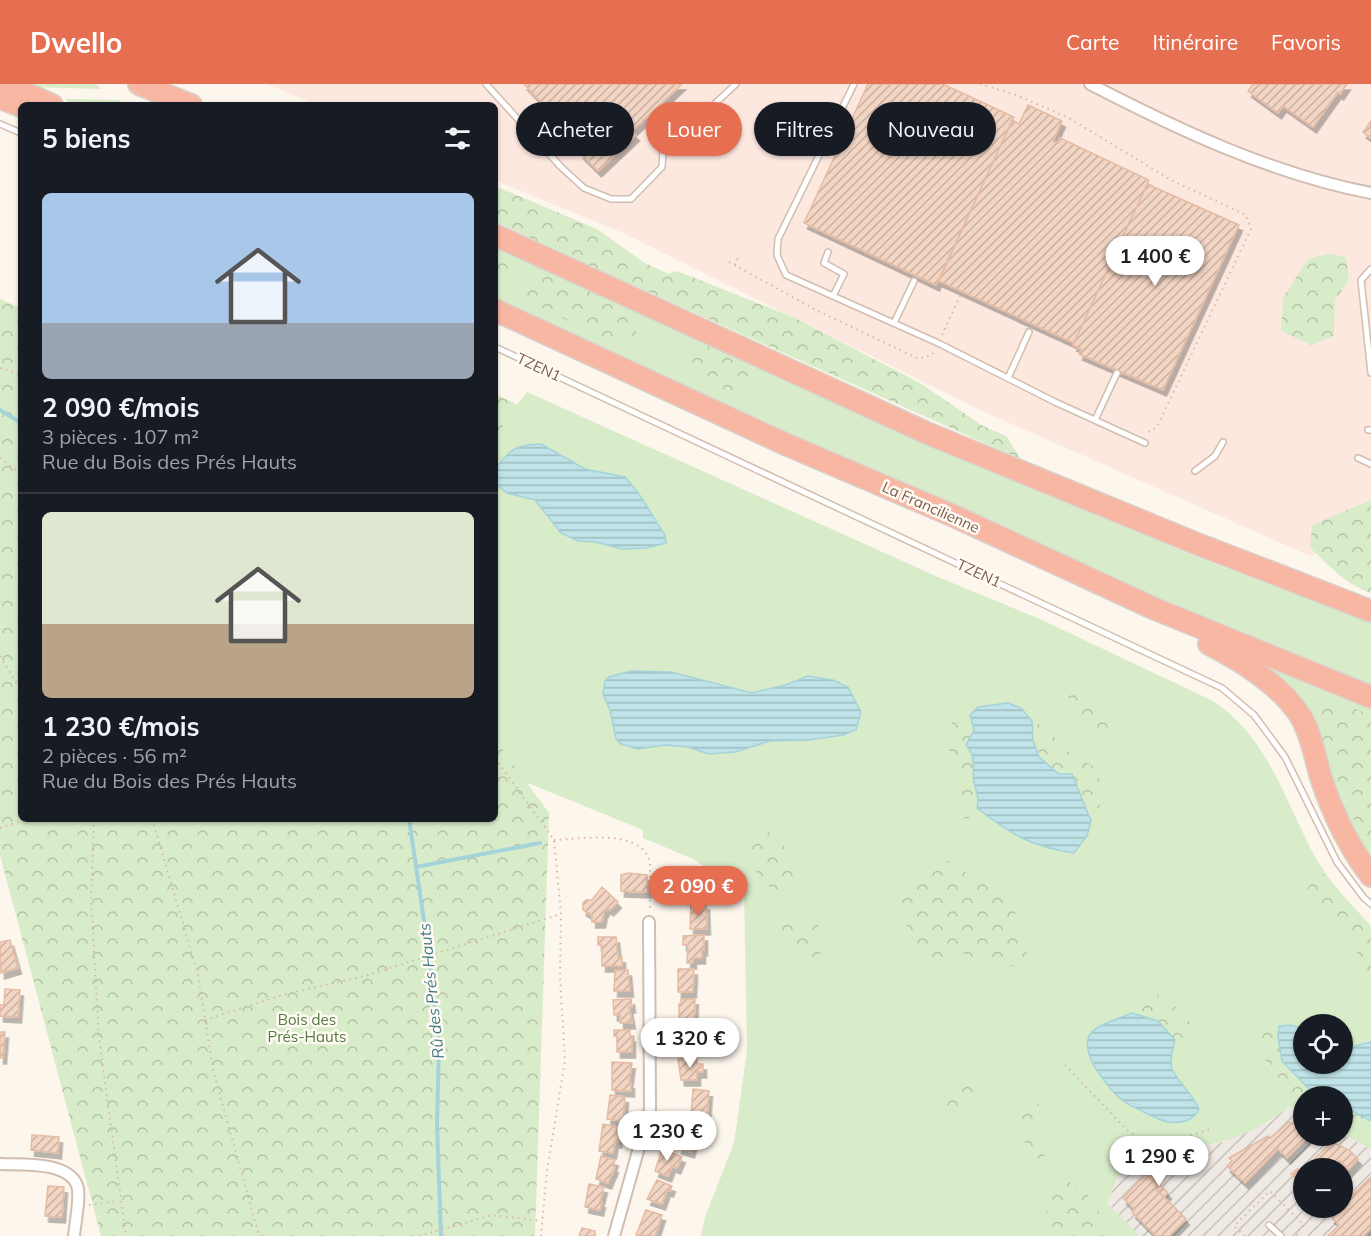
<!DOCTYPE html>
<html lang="fr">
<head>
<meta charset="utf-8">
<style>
	:root { --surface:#171b24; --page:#20242c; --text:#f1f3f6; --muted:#9ea1a6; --line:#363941; --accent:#e76f51 }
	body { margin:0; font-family:Mulish,sans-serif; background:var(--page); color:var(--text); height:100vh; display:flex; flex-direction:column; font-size:22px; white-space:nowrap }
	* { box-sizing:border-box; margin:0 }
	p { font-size:20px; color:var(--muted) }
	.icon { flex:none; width:33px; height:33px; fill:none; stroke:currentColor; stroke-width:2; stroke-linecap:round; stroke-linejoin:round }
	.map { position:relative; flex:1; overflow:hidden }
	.sheet { position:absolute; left:18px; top:18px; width:480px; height:720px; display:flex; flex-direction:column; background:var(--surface); border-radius:9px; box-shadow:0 2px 4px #0004 }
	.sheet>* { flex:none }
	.banner { position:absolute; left:516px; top:18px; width:570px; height:54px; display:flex; gap:12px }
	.controls { position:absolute; left:1293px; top:930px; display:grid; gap:12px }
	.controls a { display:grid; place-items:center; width:60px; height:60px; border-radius:50%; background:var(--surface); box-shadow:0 2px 4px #0004; font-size:30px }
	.price { position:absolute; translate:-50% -51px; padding:0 14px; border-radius:21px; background:#fff; color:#222; font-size:20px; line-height:39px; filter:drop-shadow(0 2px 3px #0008) }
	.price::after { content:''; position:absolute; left:50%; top:36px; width:18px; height:14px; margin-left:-9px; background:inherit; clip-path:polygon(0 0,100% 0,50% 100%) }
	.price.current { background:var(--accent); color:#fff }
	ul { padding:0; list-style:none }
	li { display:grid; align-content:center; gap:12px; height:318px; padding:0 24px }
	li+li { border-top:2px solid var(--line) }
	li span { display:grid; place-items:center; height:186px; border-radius:9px; color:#555 }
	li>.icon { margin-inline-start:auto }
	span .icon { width:108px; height:108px; fill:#fffc; stroke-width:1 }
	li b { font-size:26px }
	h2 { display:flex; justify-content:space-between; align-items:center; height:72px; padding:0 24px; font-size:26px }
	.pill { padding:0 21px; border-radius:27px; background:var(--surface); box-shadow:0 2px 4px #0004; font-size:21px; line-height:54px }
	.pill.current { background:var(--accent); color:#fff }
	header { display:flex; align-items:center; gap:36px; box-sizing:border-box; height:84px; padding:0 30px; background:var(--accent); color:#fff }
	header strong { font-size:28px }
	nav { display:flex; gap:33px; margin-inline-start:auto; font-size:21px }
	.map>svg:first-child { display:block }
	.commercial { fill:#fde8e0 }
	.industrial { fill:url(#industrial-furrows); fill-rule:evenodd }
	.green { fill:#d8ecc9; fill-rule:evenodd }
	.forest { fill:url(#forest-crowns) }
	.water { fill:url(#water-rules); stroke:#a5d3da; stroke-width:1.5 }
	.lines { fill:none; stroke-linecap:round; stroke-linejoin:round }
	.stream { stroke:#a5d3da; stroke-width:4 }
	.building { fill:url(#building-hatch); stroke:#e6bba3; stroke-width:1.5; filter:url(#shadow) }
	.lane-casing { stroke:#d1beb0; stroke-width:8 }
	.street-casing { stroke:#d1beb0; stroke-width:14 }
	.highway-casing { stroke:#dad1cd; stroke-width:24 }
	.path { stroke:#d9b8a5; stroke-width:2; stroke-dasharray:1.5 4.5; stroke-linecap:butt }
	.lane { stroke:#fff; stroke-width:5 }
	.street { stroke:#fff; stroke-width:10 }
	.highway { stroke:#f7b7a3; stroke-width:21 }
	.labels { text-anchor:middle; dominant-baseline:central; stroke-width:5; stroke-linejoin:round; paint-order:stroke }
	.street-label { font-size:15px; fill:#7a5c4d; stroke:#fffaf3 }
	.park-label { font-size:15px; fill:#537a41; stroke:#fffaf3 }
	.water-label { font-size:16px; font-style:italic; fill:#437c86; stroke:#fffaf3 }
</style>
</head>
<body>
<header>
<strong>Dwello</strong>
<nav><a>Carte</a><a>Itinéraire</a><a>Favoris</a></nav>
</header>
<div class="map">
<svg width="1371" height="1152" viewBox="0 0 1371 1152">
	<defs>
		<pattern id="industrial-furrows" width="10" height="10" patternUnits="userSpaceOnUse" patternTransform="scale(1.5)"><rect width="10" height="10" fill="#efe9e4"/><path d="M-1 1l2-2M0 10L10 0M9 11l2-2" fill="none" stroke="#c7c0bb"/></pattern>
		<pattern id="forest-crowns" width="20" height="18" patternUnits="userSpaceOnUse" patternTransform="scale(1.5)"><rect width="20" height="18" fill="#d8ecc9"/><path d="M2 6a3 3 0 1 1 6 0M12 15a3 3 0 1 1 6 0" fill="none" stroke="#b4c2a5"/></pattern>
		<pattern id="water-rules" width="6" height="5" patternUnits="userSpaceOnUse" patternTransform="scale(1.5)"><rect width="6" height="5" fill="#bfe3e8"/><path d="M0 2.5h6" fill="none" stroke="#a0bbbe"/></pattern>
		<pattern id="building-hatch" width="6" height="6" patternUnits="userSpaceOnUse" patternTransform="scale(1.5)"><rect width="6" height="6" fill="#f3d5c3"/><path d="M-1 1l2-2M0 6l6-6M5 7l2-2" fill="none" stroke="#cab0a1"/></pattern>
		<filter id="shadow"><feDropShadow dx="3.5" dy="6" stdDeviation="0" flood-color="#0004"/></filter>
	</defs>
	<rect width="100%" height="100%" fill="#fdf6ec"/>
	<path class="commercial" d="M267,0H1371V443L1310,472L978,325L623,149L495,96V21H317Z"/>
	<path class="industrial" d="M1290,1022L1303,1029L1304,1052H1342L1343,1050L1371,1065V1152H1140L1107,1119L1133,1057L1163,1063H1194L1223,1058L1270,1037ZM1304,1084H1342V1124H1304Z"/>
	<path class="green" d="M25,0H95L102,5L32,3Z
		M66,15L119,16L123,21H71Z
		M495,161C714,262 933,364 1156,456C1227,486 1299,511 1371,538V604L1123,500L909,407L495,215Z
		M527,308L938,493L1042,536L1213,617C1267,652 1284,714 1313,769C1329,797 1349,821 1371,846V1065L1343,1050L1342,1012H1304L1303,1029L1290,1022C1238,1062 1197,1069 1133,1057L1107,1119L1140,1152H701L705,1133L734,1059L747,967L744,807L691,774L643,754V746L523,697L495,660V347ZM1304,940H1342V980H1304Z
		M1259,578L1371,622V781Z"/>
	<path class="forest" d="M495,102L597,145L643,178L668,190L677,187L795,234L920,299L983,342L1006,352L1022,376L577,176L495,137Z
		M495,161L509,172V193L496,203Z
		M1328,170L1346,173L1349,197L1335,216L1334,252L1311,261L1281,247L1283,214L1308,175Z
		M542,183L621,220L641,257L611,259L524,214L521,187Z
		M0,215L21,224V735H495V655L549,729L535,1152H101L0,771Z
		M699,256L749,278L753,296L738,312L693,291L686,273Z
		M495,310L520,322L495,351Z
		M1371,416V509C1346,501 1328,481 1310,463L1312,441Z
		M1075,598C1089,605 1109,629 1113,645C1107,647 1105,646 1099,645C1078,640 1071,624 1066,605L1069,599Z
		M1324,613L1371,631V759L1351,732L1309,621Z
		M962,630L970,631C976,653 972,675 974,697C975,709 980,708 977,724L973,726V733L964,735L966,726L958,710L968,696L956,677L955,669L943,664L945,659L951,655L952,638L950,636L953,633Z
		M1032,637C1050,644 1059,661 1075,672C1083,679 1091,678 1097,688C1103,699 1100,718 1099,730L1091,737L1072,690C1041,689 1034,664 1032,637Z
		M774,748C786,766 798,781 798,803C777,826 755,786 747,771C754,756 755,749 774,748Z
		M945,776L956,779L975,797L996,798L1011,814L1029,875C984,897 988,874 951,866L937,883L926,881L918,868L917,855L895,826L899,811L912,807L934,783Z
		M1324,790L1371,842V896L1356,867L1334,839L1305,808L1312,798Z
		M794,832C819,834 824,843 822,868L813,876C809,876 803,876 799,874C788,868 775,848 785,837C788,835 791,834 794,832Z
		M1154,909C1170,917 1186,929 1195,946L1188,958L1175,956L1157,937L1132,929V918L1141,910Z
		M1271,937L1279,942L1278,953L1308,1004L1324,1012H1304L1303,1019L1293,1011L1283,997L1276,992L1264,973L1260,960L1259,946L1263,940Z
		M967,998L977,1005L984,1014L951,1036L939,1029L938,1016Z
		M1034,1017L1040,1021L1041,1028L1036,1035L1034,1051L1048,1061L1045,1071L1039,1075L1031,1072L1013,1033L1016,1024Z
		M1342,1022L1371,1037V1042H1359L1346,1038L1343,1032Z
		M1069,1098L1084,1105L1114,1152H1049C1048,1139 1042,1112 1054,1102C1058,1100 1065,1099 1069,1098Z"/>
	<path class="water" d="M541,360L585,385L625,393L639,410L665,451L666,459L647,464L622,465L596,458L578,457L561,449L535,416L507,409L497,401L496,383C512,364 516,361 541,360Z
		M631,587L671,588L752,609L785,601L808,592L833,596L848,603L861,628L856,646L843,651L809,656L770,657L735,668L709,670L688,663L665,661L638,665L621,660L616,655L610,626L603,610L605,597L609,593Z
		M1008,619L1021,624L1032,637L1033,656L1039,673L1059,690H1072L1091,737L1087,752L1074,769C1032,763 1010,750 977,724C979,713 977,710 974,699C971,683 978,676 966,661L974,646L970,631L978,623Z
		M1132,929L1158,937L1175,956C1173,965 1169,977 1172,985C1176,996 1193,1010 1199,1025C1194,1037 1180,1040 1168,1038C1162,1038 1127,1020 1122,1016C1108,1004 1073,963 1094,946C1102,939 1122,934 1132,929Z
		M1291,941L1303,945L1304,980H1342L1343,965L1371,958V1037L1343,1022L1342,1012H1324L1308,1004L1282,977L1278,953L1279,942Z"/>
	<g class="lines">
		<path class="stream" d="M0,326L21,339
			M409,735L428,864L439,960L437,1041L441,1152
			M416,783L540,759"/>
	</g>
	<path class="building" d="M524,0H682L632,47L636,51L598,87L580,69L585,65Z
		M868,0H943L1014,33L936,201L804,139Z
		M1253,0H1347L1340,10L1338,8L1313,43L1283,22L1278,29L1248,7Z
		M1028,21L1062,37L1053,57L1058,59L1060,54L1149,96L1074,259L939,197L1012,36L1019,40Z
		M1371,37V54L1363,48Z
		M1147,100L1239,141L1163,306L1079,270L1081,265L1073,261Z
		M628,789L647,791L648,808L621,807V791Z
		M655,790L676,791V807L655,808Z
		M602,803L618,818L610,826L608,823L604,828L602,838H592V831L583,826V819L586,816H592Z
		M691,820H706L707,845H690Z
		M704,851V866H702V874H693V879H687L688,861H683V852Z
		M598,853H616L618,873H622V882H602V861H598Z
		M10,856L18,884L1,889L0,858Z
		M678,885H694L693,908H678Z
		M615,886H628L630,907H614Z
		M5,905L20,906L18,933L0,932V921H4Z
		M631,915L632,923H629L632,939H620V931H614L613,916Z
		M681,915H695L694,938H679V920H681Z
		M686,945H702L701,965H685Z
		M614,946H630V952H632V968H617V952H614Z
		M0,948H5L3,974H0Z
		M678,975H697V980H703V988H697V996H681Z
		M612,978L632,979L629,999H631V1007L612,1006Z
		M693,1005L709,1007L707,1033L691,1032Z
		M610,1011L625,1013L623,1037L607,1035Z
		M681,1038L696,1042L694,1050H696L691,1068L678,1064L681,1053L679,1052L681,1047L679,1046Z
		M1289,1038L1304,1044V1052H1309L1287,1074L1278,1065L1245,1099L1227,1082L1232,1077L1229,1074L1268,1052L1270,1054Z
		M603,1040L617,1043L616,1049L620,1050L618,1058L615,1057L613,1069L599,1067Z
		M32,1051L59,1053L58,1069L31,1066Z
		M1332,1058L1349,1066L1358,1075L1348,1086L1340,1076L1331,1084H1305Z
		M662,1065L682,1073L677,1084L672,1082L668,1092L655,1087Z
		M601,1072L615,1076L613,1082L615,1083L608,1099L596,1095Z
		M1297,1085L1304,1086V1101L1291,1090Z
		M1146,1090L1159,1103L1156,1105L1186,1135L1169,1152H1156L1132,1128L1135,1126L1123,1114Z
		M1151,1091L1168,1109L1164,1113L1156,1105L1159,1103L1149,1093Z
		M1371,1093V1144L1363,1152H1328L1339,1141L1331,1133L1342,1124V1121Z
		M657,1096L672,1102L670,1107L667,1106L662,1120L647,1115Z
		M589,1100L604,1103L600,1118H602L600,1126L585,1123Z
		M48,1102L64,1103L62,1133L45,1132Z
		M646,1126L662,1131L655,1152L636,1151Z
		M582,1144L595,1147V1152H579Z"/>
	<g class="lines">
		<defs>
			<path id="lane" d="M486,0L561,83L584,104L611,115H631L662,83L663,68L736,0
				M854,0L778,155L777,171L786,191L938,259L1055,318L1145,359
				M0,40L21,49
				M828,168L824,179L844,190L833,212
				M1371,185L1361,196L1371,289
				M894,239L914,197
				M495,263L1222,604L1254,631L1285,673L1337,778L1364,814L1371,820
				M1008,294L1029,248
				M1095,336L1117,289
				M1368,346H1371
				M1358,374L1371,380
				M1195,387L1215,372L1223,358
				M1269,1141L1281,1152"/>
			<path id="street" d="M1090,0C1179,46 1272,90 1371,109
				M0,1080C22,1081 67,1077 77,1101C81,1111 75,1140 74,1152
				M614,1152L650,1025L649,838"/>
			<path id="highway" d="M5,0L52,21
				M139,0L191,21
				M0,14L21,22
				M495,151L927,349L1195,459L1371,527
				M495,226L785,360L956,433L1155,525L1371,613
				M1209,560C1242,577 1281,601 1301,633C1312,652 1315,674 1321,694C1333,730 1348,762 1371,792"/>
		</defs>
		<use href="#lane" class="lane-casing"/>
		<use href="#street" class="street-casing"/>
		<use href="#highway" class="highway-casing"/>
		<path class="path" d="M980,0L1016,11L1069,34L1171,96L1246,131L1251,145L1157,343L1147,349
			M729,178L816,226L919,275L932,271L934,267
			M735,181L738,176L736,174
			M942,251L960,212
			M0,284L21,290
			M0,374L21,390
			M0,572L21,606
			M495,674L554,756L561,830L560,893L565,976L547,1087L541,1152
			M94,735L91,816L99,955L126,1152
			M152,735L198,891L213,986L259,1152
			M0,744L28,735
			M554,756C581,755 641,744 650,778V826
			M205,936L286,910L365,892L561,830
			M1065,981L1127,1046C1152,1065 1183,1054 1210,1045
			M89,1121L119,1117
			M419,1152L492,1131L542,1137
			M1245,1152L1234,1142L1270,1107L1304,1141L1296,1149L1298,1152"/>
		<use href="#lane" class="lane"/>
		<use href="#street" class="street"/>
		<use href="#highway" class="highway"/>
	</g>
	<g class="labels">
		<g class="street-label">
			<text transform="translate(539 283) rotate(25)">TZEN1</text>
			<text transform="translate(931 423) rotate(24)">La Francilienne</text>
			<text transform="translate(979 489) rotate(25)">TZEN1</text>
		</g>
		<g class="park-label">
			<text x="307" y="935">Bois des<tspan x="307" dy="17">Prés-Hauts</tspan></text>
		</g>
		<g class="water-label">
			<text transform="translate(431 907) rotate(-96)">Rû des Prés Hauts</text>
		</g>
	</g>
</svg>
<div class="controls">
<a><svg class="icon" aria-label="locate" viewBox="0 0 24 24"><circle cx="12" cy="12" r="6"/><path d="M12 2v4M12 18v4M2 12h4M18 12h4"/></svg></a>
<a>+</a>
<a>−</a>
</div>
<b class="price" style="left:1155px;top:203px">1 400 €</b>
<b class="price current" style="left:698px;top:833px">2 090 €</b>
<b class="price" style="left:690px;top:985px">1 320 €</b>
<b class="price" style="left:667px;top:1078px">1 230 €</b>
<b class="price" style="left:1159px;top:1103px">1 290 €</b>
<div class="banner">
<a class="pill">Acheter</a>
<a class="pill current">Louer</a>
<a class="pill">Filtres</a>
<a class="pill">Nouveau</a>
</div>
<section class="sheet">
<h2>5 biens<svg class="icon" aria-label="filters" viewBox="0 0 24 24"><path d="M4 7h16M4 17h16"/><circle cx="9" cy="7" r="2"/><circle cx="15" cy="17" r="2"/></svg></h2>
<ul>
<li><span style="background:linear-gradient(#a9c7e8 70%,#9aa5b1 0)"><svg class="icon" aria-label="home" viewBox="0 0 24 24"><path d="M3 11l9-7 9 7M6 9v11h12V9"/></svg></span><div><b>2 090 €/mois</b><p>3 pièces · 107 m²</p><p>Rue du Bois des Prés Hauts</p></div></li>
<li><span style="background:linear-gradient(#dfe7d0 60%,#b9a48a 0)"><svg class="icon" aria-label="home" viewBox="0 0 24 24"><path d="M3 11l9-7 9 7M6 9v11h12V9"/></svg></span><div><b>1 230 €/mois</b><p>2 pièces · 56 m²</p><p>Rue du Bois des Prés Hauts</p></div></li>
</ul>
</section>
</div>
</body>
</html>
